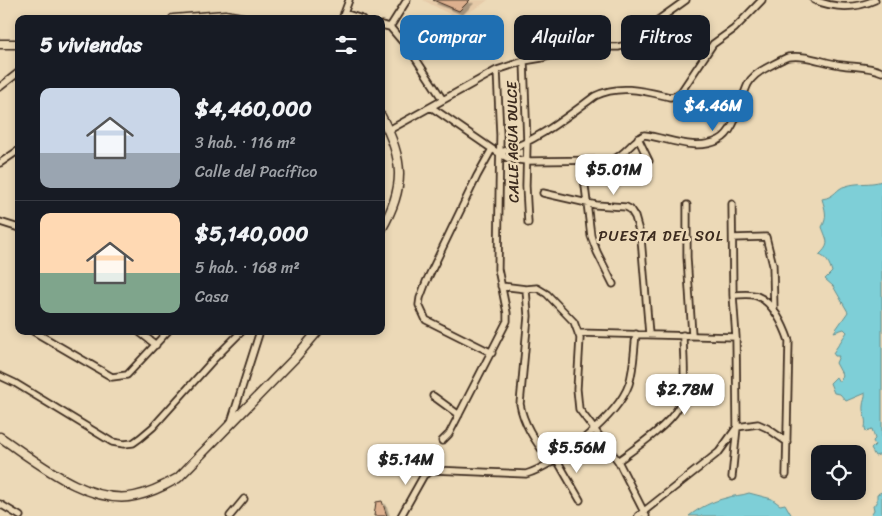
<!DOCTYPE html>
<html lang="es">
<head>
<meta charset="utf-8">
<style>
	:root { --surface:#171b24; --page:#242831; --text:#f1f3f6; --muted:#9ea1a6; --line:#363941; --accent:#1f6fb2 }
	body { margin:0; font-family:Sriracha,sans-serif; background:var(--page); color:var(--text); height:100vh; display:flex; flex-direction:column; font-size:19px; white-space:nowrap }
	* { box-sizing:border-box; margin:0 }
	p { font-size:16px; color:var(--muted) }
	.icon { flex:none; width:28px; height:28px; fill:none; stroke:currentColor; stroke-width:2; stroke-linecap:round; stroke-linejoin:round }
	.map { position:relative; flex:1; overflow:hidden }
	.side { position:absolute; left:15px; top:15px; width:370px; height:320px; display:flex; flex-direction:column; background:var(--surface); border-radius:10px; box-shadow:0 2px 8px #0003 }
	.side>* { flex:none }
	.banner { position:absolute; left:400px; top:15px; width:406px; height:45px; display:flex; gap:10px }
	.tools { position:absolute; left:811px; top:445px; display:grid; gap:10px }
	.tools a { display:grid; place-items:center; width:55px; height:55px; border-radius:10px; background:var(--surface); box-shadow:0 2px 8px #0003; font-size:25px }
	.price { position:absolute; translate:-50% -42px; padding:0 11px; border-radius:10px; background:#fff; color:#222; font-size:16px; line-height:32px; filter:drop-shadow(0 1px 2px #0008) }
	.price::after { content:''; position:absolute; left:50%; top:30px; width:15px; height:11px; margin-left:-8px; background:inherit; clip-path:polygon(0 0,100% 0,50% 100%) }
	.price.on { background:var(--accent); color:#fff }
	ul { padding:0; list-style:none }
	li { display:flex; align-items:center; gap:15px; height:125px; padding:0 25px }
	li+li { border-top:1px solid var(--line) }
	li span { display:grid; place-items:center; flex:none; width:140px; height:100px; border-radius:10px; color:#555 }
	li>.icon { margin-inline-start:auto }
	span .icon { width:60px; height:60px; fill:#fffc; stroke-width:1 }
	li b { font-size:21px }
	h2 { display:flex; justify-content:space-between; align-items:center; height:60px; padding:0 25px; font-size:21px }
	.chip { padding:0 18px; border-radius:10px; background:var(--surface); box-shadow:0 2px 8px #0003; font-size:18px; line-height:45px }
	.chip.on { background:var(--accent); color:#fff }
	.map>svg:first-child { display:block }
	.built { fill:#e5caa8 }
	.water { fill:#7ecfd7; stroke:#638d8d }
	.building { fill:#ddb08e; stroke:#3b2a1e; filter:url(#shadow) }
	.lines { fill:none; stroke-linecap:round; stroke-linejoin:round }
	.street-casing { stroke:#3b2a1e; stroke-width:9 }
	.secondary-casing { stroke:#3b2a1e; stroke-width:11 }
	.street { stroke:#ecd9b7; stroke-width:5.5 }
	.secondary { stroke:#ecd9b7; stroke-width:8 }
	.labels { text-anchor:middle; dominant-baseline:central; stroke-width:5; stroke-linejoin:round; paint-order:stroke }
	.street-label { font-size:14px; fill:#3b2a1e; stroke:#ecd9b7 }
	.neighbourhood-label { font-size:15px; letter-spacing:1px; fill:#3b2a1e; stroke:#ecd9b7 }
</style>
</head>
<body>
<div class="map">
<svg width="882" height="516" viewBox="0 0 882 516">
	<defs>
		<filter id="shadow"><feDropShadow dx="3.5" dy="3.5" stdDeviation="0" flood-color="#0004"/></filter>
	</defs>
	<rect width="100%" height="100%" fill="#ecd9b7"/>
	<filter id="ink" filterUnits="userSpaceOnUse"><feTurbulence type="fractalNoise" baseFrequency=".02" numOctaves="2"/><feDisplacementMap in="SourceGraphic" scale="10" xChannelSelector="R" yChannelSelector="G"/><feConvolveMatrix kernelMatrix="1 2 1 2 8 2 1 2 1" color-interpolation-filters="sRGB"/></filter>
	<g filter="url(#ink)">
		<path class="built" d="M423,0H488L480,6L457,18Z"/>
		<path class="water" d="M882,181V454L875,456L871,449L875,445L873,441L875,439L872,429L866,431L865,428C867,417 862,414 863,406C863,401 866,398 865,393L846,401L840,394L834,393L830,383L836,377L839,382L843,376L836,363L839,356H835L833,353L847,332L844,329L834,332L848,312L833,286L825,279L832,272C830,264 826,257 819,255C831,244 827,241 822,227C828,217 825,209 822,199C836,197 836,188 846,186C858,182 870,185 882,181Z
			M882,492V516H870L874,510L873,505L877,503V494Z
			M749,493L772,499L780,505L785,504L792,516H689C699,508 713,501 726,498C734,495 741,496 749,493Z"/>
		<path class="building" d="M433,0H470L459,11Z
			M382,501L387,516H374L376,502Z"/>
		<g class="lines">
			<defs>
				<path id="street" d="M814,0C834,8 855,9 875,0
					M344,13L362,19
					M342,19L349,0
					M381,25L390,27L412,53L443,100
					M390,27L407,0
					M412,53L462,21
					M524,61L527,143L526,186L528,223
					M0,87L19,72
					M431,107L492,149L509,159L527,161L612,160C625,155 632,141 644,135C668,138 695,152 719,140C736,132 740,100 748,84C752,76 760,71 768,67C774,64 782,59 788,57C806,54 824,63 841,65C854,67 869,66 882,72
					M389,130L497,70L524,61L542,58L585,47H618L631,44L658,20L686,0
					M638,138L649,161
					M492,149L477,176L426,282L420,298L419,305L426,320L492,353
					M499,153C536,142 565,118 595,96C620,84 644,91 670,97L675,96L681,92L713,44L734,29L762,0
					M582,161L591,236L597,252L613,284
					M0,163L19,150
					M543,193L596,205L626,207L630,209L635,217L641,238L649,334
					M687,205V257L692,335
					M0,222L19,228
					M733,238L766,237L773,265L774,311
					M501,286L526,289L537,288L547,294L574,322L580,338L577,389L579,409L618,461L646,516
					M526,289L528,316L520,404C524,427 538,444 551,463
					M733,295C740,295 750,293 757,296C773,302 784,326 789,341L786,475
					M33,331L112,377L127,375L168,331
					M138,331L156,345
					M578,333L736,337
					M0,376L15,383L112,442L124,444L133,443L140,438L153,427L215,358L242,331
					M433,396L459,415
					M231,422L260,331
					M737,427L758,424L767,428L787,442
					M442,441L449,434L507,321V313L498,269L500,135L497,70
					M557,460L580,500
					M618,461C634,449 668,426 678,408C688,390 683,356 683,335
					M732,477L737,427L736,337L733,295L732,204
					M0,504L20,516
					M230,516L244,499
					M401,516L424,475L433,470L526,474C557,465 618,416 629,384C634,369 634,350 636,334
					M638,516L719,452L737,427"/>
				<path id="secondary" d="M173,19L225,15L247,19
					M0,44H19
					M381,116C404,159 406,187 381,230
					M0,437C36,461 89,506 135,496C150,493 164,486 178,478L295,358L318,331"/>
			</defs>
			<use href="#street" class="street-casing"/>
			<use href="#secondary" class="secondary-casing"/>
			<use href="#street" class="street"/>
			<use href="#secondary" class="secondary"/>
		</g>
	</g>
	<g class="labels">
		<g class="street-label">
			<text transform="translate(513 142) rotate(-91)">CALLE AGUA DULCE</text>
		</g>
		<g class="neighbourhood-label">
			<text x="661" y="236">PUESTA DEL SOL</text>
		</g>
	</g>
</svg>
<div class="tools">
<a><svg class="icon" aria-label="locate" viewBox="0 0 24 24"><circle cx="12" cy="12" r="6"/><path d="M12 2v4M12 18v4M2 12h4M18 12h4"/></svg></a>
</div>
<b class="price on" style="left:713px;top:132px">$4.46M</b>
<b class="price" style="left:614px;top:196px">$5.01M</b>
<b class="price" style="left:685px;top:416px">$2.78M</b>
<b class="price" style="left:577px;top:474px">$5.56M</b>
<b class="price" style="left:406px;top:486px">$5.14M</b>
<div class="banner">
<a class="chip on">Comprar</a>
<a class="chip">Alquilar</a>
<a class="chip">Filtros</a>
</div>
<section class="side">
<h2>5 viviendas<svg class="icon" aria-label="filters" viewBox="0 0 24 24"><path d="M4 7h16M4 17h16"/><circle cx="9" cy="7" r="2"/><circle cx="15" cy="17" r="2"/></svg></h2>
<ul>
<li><span style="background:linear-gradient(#c9d6e8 65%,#9aa5b1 0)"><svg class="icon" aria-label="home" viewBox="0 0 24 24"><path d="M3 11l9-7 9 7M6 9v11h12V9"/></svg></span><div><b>$4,460,000</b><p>3 hab. · 116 m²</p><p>Calle del Pacífico</p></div></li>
<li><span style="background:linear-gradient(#ffd9b3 60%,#7fa58c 0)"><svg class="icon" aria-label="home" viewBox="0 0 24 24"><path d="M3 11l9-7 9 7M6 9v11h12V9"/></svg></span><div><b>$5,140,000</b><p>5 hab. · 168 m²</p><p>Casa</p></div></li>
</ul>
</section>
</div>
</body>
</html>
